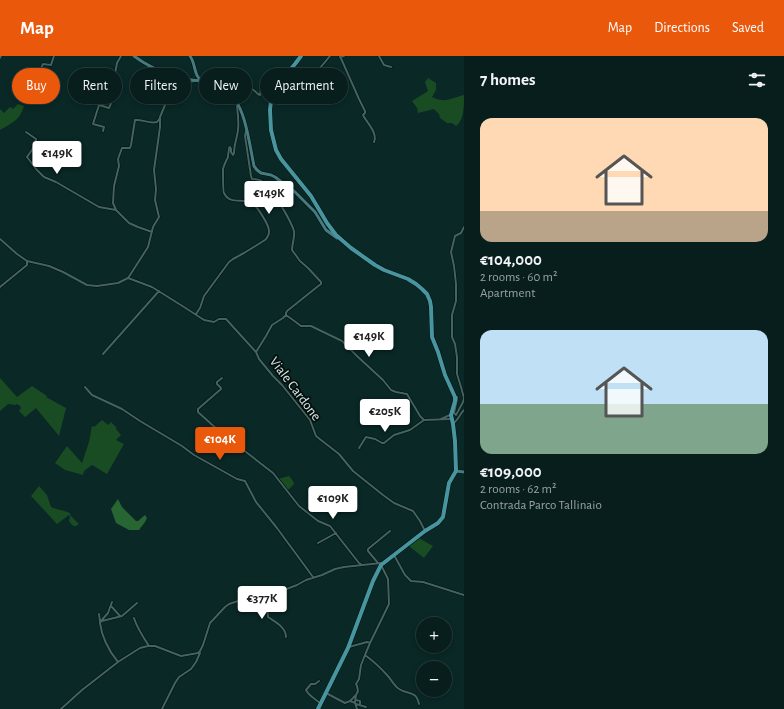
<!DOCTYPE html>
<html lang="en">
<head>
<meta charset="utf-8">
<style>
	:root { --surface:#071e1c; --page:#102725; --text:#f1f3f6; --muted:#98a2a3; --line:#283c3b; --accent:#ea580c }
	body { margin:0; font-family:"Alegreya Sans",sans-serif; background:var(--page); color:var(--text); height:100vh; display:flex; flex-direction:column; font-size:15px; white-space:nowrap }
	* { box-sizing:border-box; margin:0 }
	p { font-size:13px; color:var(--muted) }
	.icon { flex:none; width:22px; height:22px; fill:none; stroke:currentColor; stroke-width:2; stroke-linecap:round; stroke-linejoin:round }
	.map { position:relative; flex:1; overflow:hidden }
	.panel { display:flex; flex-direction:column; background:var(--surface); width:320px }
	.panel>* { flex:none }
	.banner { position:absolute; left:12px; top:12px; width:380px; height:36px; display:flex; gap:8px }
	.tools { position:absolute; left:416px; top:561px; display:grid; gap:8px }
	.tools a { display:grid; place-items:center; width:36px; height:36px; border-radius:50%; background:var(--surface); box-shadow:0 2px 6px #0003,0 0 0 1px var(--line); font-size:20px }
	.price { position:absolute; translate:-50% -34px; padding:0 9px; border-radius:4px; background:#fff; color:#222; font-size:13px; line-height:26px; filter:drop-shadow(0 1px 2px #0008) }
	.price::after { content:''; position:absolute; left:50%; top:24px; width:12px; height:9px; margin-left:-6px; background:inherit; clip-path:polygon(0 0,100% 0,50% 100%) }
	.price.on { background:var(--accent); color:#fff }
	ul { padding:0; list-style:none }
	li { display:grid; align-content:center; gap:8px; height:212px; padding:0 16px }
	li span { display:grid; place-items:center; height:124px; border-radius:12px; color:#555 }
	li>.icon { margin-inline-start:auto }
	span .icon { width:72px; height:72px; fill:#fffc; stroke-width:1 }
	li b { font-size:17px }
	h2 { display:flex; justify-content:space-between; align-items:center; height:48px; padding:0 16px; font-size:17px }
	.tag { padding:0 14px; border-radius:18px; background:var(--surface); box-shadow:0 2px 6px #0003,0 0 0 1px var(--line); font-size:14px; line-height:36px }
	.tag.on { background:var(--accent); color:#fff }
	header { display:flex; align-items:center; gap:24px; box-sizing:border-box; height:56px; padding:0 20px; background:var(--accent); color:#fff }
	header strong { font-size:19px }
	nav { display:flex; gap:22px; margin-inline-start:auto; font-size:14px }
	main { display:flex; flex:1; min-height:0 }
	.map>svg:first-child { display:block }
	.green { fill:#194c23 }
	.forest { fill:#276532 }
	.lines { fill:none; stroke-linecap:round; stroke-linejoin:round }
	.street-casing { stroke:#00100e; stroke-width:3 }
	.secondary-casing { stroke:#00100e; stroke-width:4 }
	.primary-casing { stroke:#00100e; stroke-width:5 }
	.street { stroke:#446361; stroke-width:2 }
	.secondary { stroke:#467c80; stroke-width:3 }
	.primary { stroke:#49959f; stroke-width:4 }
	.labels { text-anchor:middle; dominant-baseline:central; stroke-width:3.5; stroke-linejoin:round; paint-order:stroke }
	.street-label { font-size:14px; fill:#d8e9e7; stroke:#040e0d }
</style>
</head>
<body>
<header>
<strong>Map</strong>
<nav><a>Map</a><a>Directions</a><a>Saved</a></nav>
</header>
<main>
<div class="map">
<svg width="464" height="653" viewBox="0 0 464 653">
	<rect width="100%" height="100%" fill="#092826"/>
	<path class="green" d="M428,22L436,27V34L432,41C445,48 451,42 464,39C464,50 464,64 456,70L452,67H447L440,62L439,58L434,53L418,57L417,52L412,45L428,35L425,26Z
		M18,48L24,50C20,64 12,67 0,74V53L4,57L10,51L13,53Z
		M0,322L17,341L32,330L47,340L46,341L66,352L59,380L36,352L25,361L19,355L21,352L20,350L17,348L15,349L8,348L0,355Z
		M102,364L108,369L111,366L116,371V373L121,379L116,384L124,388L107,418L92,409L84,415L83,419L65,414L55,407L67,390L82,407L89,386L92,370L94,371Z
		M289,420L293,425L294,428L288,434L278,423Z
		M39,430L47,439L51,451C57,454 64,454 70,457V459L79,468L76,470H74L72,469L69,465L70,461L69,459L57,468L31,440Z
		M419,482L433,490L424,502L409,490Z"/>
	<path class="forest" d="M118,443L122,451L136,465H138L145,459L147,462L145,466L139,474H129L116,467L111,453Z"/>
	<g class="lines">
		<defs>
			<path id="street" d="M340,0L359,43L365,55V57L363,59C367,67 378,77 374,86
				M379,0L384,9L391,11
				M340,1L344,0
				M0,2L1,0
				M203,25C216,23 222,20 235,27L238,22H240L258,38L260,39L262,23L265,22H274
				M31,29L36,23L43,8L51,9L54,0
				M272,34L270,31L274,22L281,24
				M276,35C281,36 287,37 292,35C304,31 322,10 330,0
				M103,75L104,71L93,68L99,49L109,52L115,38L112,35L117,7L121,0
				M246,75L245,80L251,120L252,123C256,123 261,124 264,127C272,132 291,165 294,175C295,181 292,188 292,194L300,205L308,212L321,226V228L317,231L287,255L286,257V259L283,262L272,269L266,280L256,296
				M26,76L36,83C36,90 31,95 27,101L36,113L44,121L56,126L99,151L116,154L129,167L138,171L152,176
				M116,154L113,147L114,130L119,110L118,103L122,92H130L131,89L135,64C142,63 149,68 157,66L160,62
				M0,183L17,198L27,205L49,210L63,216L87,229L97,230L118,227L128,222
				M128,222L152,231L184,251L204,264L214,266L219,263H226L256,296L259,303L273,320L282,329L310,364L316,380L321,384L339,398L353,415L383,439L394,447L413,455L420,465L425,475
				M128,222L132,216L148,191L153,171L159,161L155,144L156,133L154,114L160,71V61L165,49L178,29C183,24 189,27 194,25
				M0,231L27,209V205
				M196,258L200,252L204,240L229,206L233,203L244,197L265,184C267,182 269,180 269,176C270,170 257,150 252,147C242,142 230,149 224,137C223,136 223,115 223,113C224,109 226,105 228,101C228,98 229,95 229,92L230,91L231,93V96L233,99L234,97C234,89 237,82 238,74C239,65 238,58 237,50L238,49
				M286,259L293,264L301,270H311L342,285L358,301L383,324L391,334L396,336L407,338L420,360L424,364L451,363
				M103,298L159,235
				M222,322L217,326V328L221,332V333L198,353V356L219,375L273,417L299,450L318,465L330,470L359,507L362,509
				M85,331L92,339L122,353L140,365L182,390L194,399L237,423L245,425L256,446L277,472L313,521
				M456,341H457V343L454,357L456,359L463,346L464,342L461,331L457,318V301L455,288L452,281V259L456,245V228L454,210L451,196L455,180L461,177L464,171
				M441,363L450,359
				M453,368C458,364 460,358 464,354
				M359,392L366,381L375,383L382,387H384L394,379L410,374L424,364
				M318,487L336,477
				M394,499L405,519L411,525L423,526L464,539
				M378,507L368,495V493L390,475
				M266,538L268,561C275,566 286,571 286,581
				M111,550L120,560
				M99,558L100,566L108,557L112,546
				M134,562C137,572 143,581 149,590
				M370,587L365,599C373,605 380,611 387,619C391,623 394,630 399,633C408,639 416,634 419,648
				M349,591L367,586L370,587L389,548L388,523L381,509
				M118,606C109,595 102,582 100,567V566L102,565L122,560L137,547
				M319,625L315,628H311L306,634C307,638 316,644 320,647
				M326,637L345,647L350,645L355,647L357,653
				M356,639L358,635L357,630L356,628L359,623L361,609L365,599
				M356,644L360,645V649
				M350,645L356,639L355,646
				M356,648L366,651
				M61,653L82,634L118,606L140,592L148,590H155L181,600L198,597L200,595L203,589L210,567L225,551L229,548L247,542L284,534L297,529L306,524L322,519L335,513L344,511L381,507
				M162,653L175,627L179,621L191,613L196,606L200,597"/>
			<path id="secondary" d="M134,0C153,14 177,23 201,25
				M190,0C195,7 194,15 198,21C203,29 220,34 229,38C245,47 250,92 254,110L257,114L261,117L271,119L275,121L295,136L315,156L326,174L337,182
				M456,415L464,416"/>
			<path id="primary" d="M301,0L295,8L278,28L274,35L271,45L270,54L271,74L276,94L281,103L311,140L327,167L336,179L351,192L375,209L384,214L408,223L416,228L422,233L427,238L430,245L431,251L432,281L438,296L445,319L455,341V345L451,359L453,368L455,385L456,415L449,427L443,461L438,467L425,475L381,509L373,525L348,592L318,653"/>
		</defs>
		<use href="#street" class="street-casing"/>
		<use href="#secondary" class="secondary-casing"/>
		<use href="#primary" class="primary-casing"/>
		<use href="#street" class="street"/>
		<use href="#secondary" class="secondary"/>
		<use href="#primary" class="primary"/>
	</g>
	<g class="labels">
		<g class="street-label">
			<text transform="translate(295 333) rotate(53)">Viale Cardone</text>
		</g>
	</g>
</svg>
<div class="tools">
<a>+</a>
<a>−</a>
</div>
<b class="price" style="left:57px;top:119px">€149K</b>
<b class="price" style="left:269px;top:159px">€149K</b>
<b class="price" style="left:369px;top:302px">€149K</b>
<b class="price" style="left:385px;top:377px">€205K</b>
<b class="price on" style="left:220px;top:405px">€104K</b>
<b class="price" style="left:333px;top:464px">€109K</b>
<b class="price" style="left:262px;top:564px">€377K</b>
<div class="banner">
<a class="tag on">Buy</a>
<a class="tag">Rent</a>
<a class="tag">Filters</a>
<a class="tag">New</a>
<a class="tag">Apartment</a>
</div>
</div>
<section class="panel">
<h2>7 homes<svg class="icon" aria-label="filters" viewBox="0 0 24 24"><path d="M4 7h16M4 17h16"/><circle cx="9" cy="7" r="2"/><circle cx="15" cy="17" r="2"/></svg></h2>
<ul>
<li><span style="background:linear-gradient(#ffd9b3 75%,#b9a48a 0)"><svg class="icon" aria-label="home" viewBox="0 0 24 24"><path d="M3 11l9-7 9 7M6 9v11h12V9"/></svg></span><div><b>€104,000</b><p>2 rooms · 60 m²</p><p>Apartment</p></div></li>
<li><span style="background:linear-gradient(#bfe0f5 60%,#7fa58c 0)"><svg class="icon" aria-label="home" viewBox="0 0 24 24"><path d="M3 11l9-7 9 7M6 9v11h12V9"/></svg></span><div><b>€109,000</b><p>2 rooms · 62 m²</p><p>Contrada Parco Tallinaio</p></div></li>
</ul>
</section>
</main>
</body>
</html>
